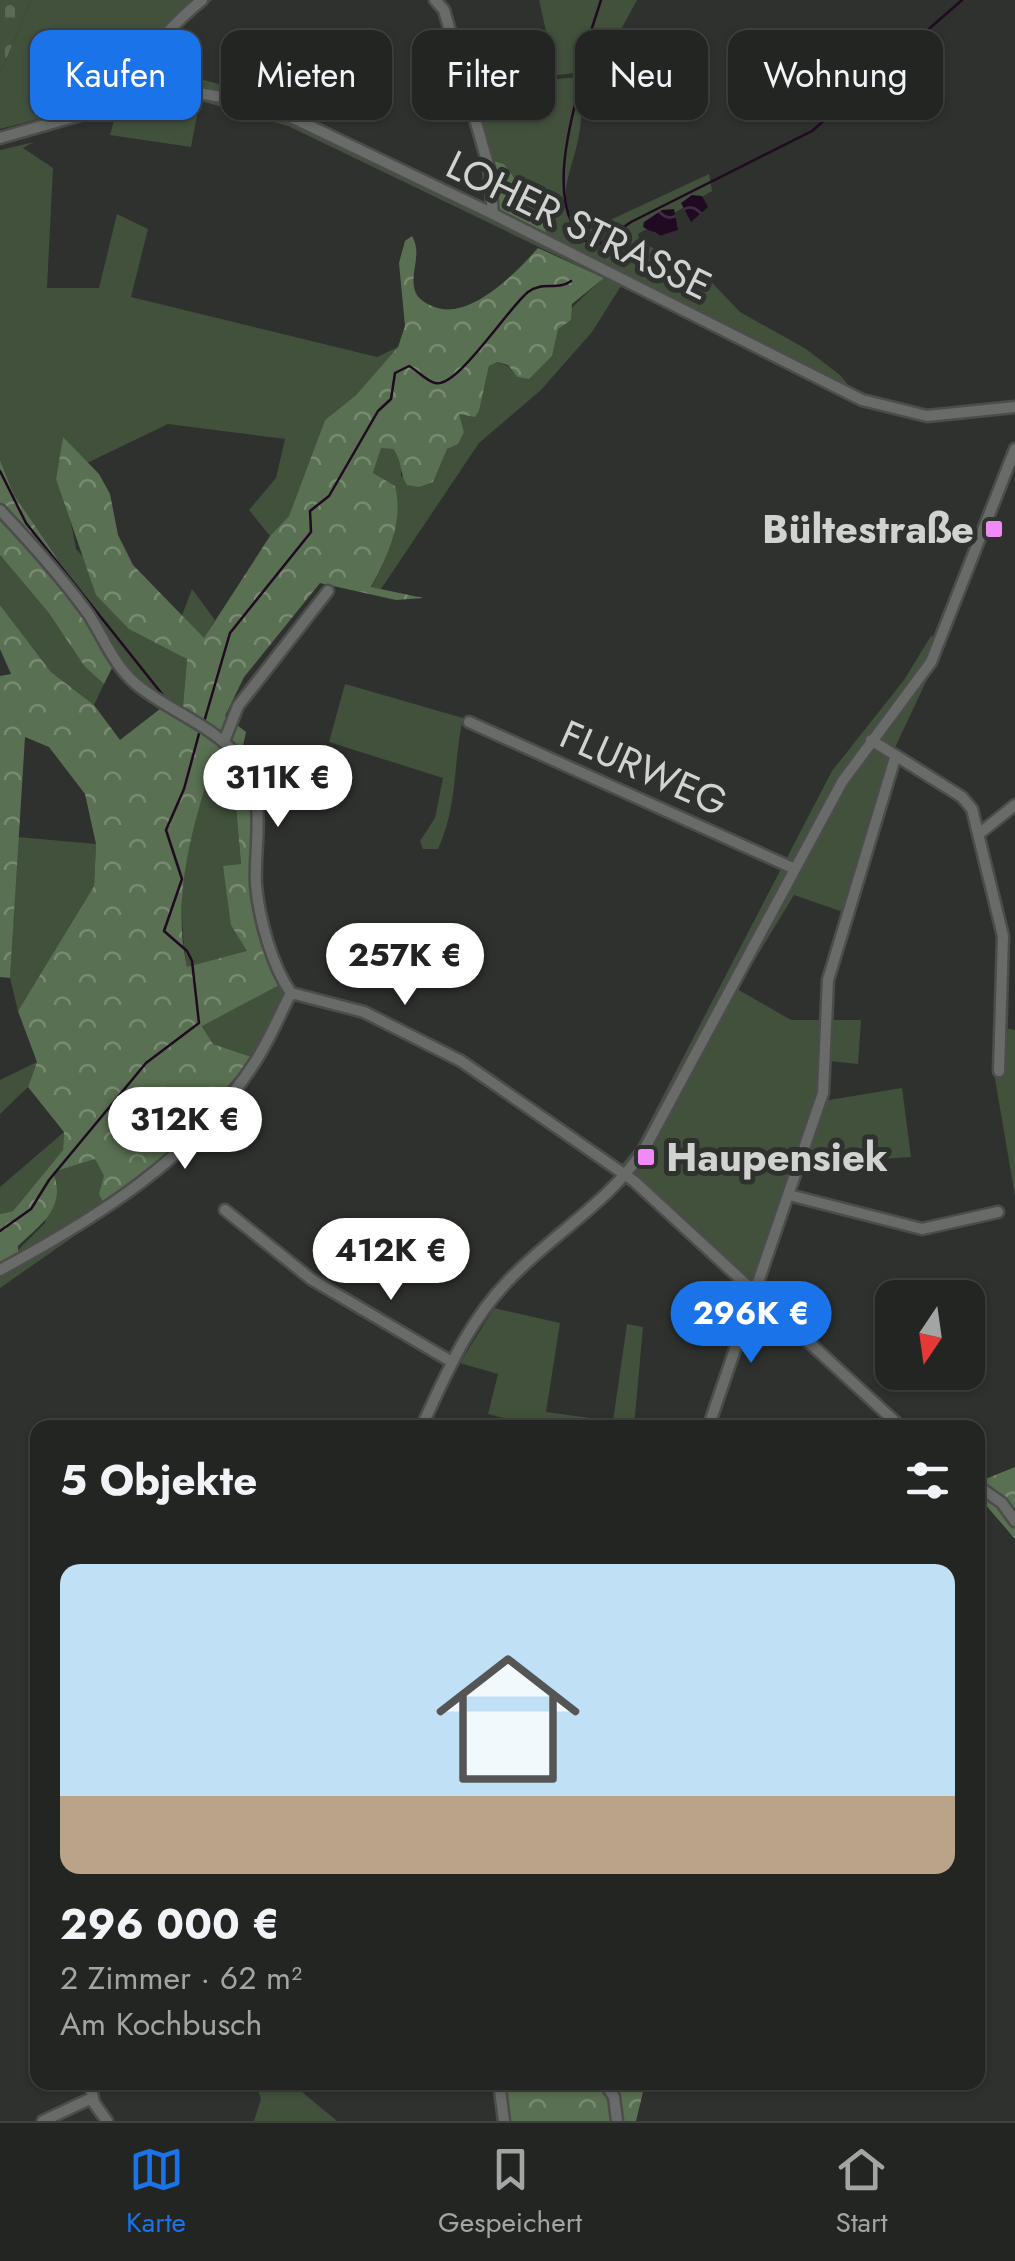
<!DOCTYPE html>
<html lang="de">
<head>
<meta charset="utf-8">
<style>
	:root { --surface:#232522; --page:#2b2d2a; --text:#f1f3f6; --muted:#a3a5a5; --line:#404240; --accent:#1a73e8 }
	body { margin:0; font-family:Jost,sans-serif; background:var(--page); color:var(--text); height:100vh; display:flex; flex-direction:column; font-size:38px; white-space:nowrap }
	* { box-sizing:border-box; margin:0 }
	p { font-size:32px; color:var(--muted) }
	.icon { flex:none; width:55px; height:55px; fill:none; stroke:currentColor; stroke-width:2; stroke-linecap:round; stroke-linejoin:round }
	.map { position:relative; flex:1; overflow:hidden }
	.sheet { position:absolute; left:30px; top:1420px; width:955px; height:670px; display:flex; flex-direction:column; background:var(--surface); border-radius:20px; box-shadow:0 2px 8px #0004,0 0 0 2px var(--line) }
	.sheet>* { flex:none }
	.hud { position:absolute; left:30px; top:30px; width:955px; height:90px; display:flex; gap:20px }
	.needle { width:65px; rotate:193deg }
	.tools { position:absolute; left:875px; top:1280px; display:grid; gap:20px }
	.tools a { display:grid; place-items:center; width:110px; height:110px; border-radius:20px; background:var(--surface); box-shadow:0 2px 8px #0004,0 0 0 2px var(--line); font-size:50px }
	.price { position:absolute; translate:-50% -85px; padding:0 22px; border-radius:35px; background:#fff; color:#222; font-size:32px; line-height:65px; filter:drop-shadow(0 2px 5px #0008) }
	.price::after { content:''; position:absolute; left:50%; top:60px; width:30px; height:22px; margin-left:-15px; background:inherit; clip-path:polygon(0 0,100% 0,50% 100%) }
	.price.active { background:var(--accent); color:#fff }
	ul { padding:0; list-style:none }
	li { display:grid; align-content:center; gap:20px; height:530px; padding:0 30px }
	li span { display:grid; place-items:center; height:310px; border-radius:20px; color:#555 }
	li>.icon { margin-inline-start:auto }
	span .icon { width:180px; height:180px; fill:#fffc; stroke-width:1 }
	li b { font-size:42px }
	h2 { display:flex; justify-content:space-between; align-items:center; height:120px; padding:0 30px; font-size:42px }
	.tag { padding:0 35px; border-radius:20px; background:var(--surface); box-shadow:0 2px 8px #0004,0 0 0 2px var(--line); font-size:35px; line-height:90px }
	.tag.active { background:var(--accent); color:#fff }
	.tab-bar { display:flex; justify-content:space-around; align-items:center; height:140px; border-top:2px solid var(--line); background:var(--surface); font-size:28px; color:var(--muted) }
	.tab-bar a { display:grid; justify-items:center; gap:5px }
	.tab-bar .active { color:var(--accent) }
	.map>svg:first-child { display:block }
	.grass { fill:#41513c }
	.forest { fill:url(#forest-crowns); fill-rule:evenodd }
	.cemetery { fill:url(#cemetery-stones) }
	.water { fill:url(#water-waves) }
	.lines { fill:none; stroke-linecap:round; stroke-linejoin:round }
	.stream { stroke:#200a21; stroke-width:2.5 }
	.minor-casing { stroke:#4b4d4b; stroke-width:15 }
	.minor { stroke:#696b68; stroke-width:10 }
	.poi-dot { fill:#f08bf5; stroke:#2f312e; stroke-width:4 }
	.labels { text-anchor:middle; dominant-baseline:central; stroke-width:10; stroke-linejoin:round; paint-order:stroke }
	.street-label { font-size:40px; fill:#d1d3d1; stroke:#2f312e }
	.poi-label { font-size:40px; font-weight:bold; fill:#d1d3d1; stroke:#2f312e; text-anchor:end }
</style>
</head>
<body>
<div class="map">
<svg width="1015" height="2121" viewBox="0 0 1015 2121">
	<defs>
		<pattern id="forest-crowns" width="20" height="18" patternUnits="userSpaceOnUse" patternTransform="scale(2.5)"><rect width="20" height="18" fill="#5a7052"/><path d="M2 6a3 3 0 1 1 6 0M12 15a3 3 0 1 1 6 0" fill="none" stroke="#788a72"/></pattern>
		<pattern id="cemetery-stones" width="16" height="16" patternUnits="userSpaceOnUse" patternTransform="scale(2.5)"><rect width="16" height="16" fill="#41513c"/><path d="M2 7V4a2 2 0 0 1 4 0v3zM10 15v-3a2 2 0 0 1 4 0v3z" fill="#5b6957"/></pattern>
		<pattern id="water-waves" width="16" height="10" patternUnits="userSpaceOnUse" patternTransform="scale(2.5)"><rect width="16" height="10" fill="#200a21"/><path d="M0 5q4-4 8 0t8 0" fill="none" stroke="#3f2d40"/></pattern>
	</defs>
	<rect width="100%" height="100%" fill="#2f312e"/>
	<path class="grass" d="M31,0H212C191,17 143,49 158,80L200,79L256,94L543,235L547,223L504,164L494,161L474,97L523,82L591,76C578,100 584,104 580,129C575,168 551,198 578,235L709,174L712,191L638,234L640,242L699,269L740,312L806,349L840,375L863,403L621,286L592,332L541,390L479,443L381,589L371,588C388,556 404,522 394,486L373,473L381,447L393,449L401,460V477L452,446L464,432L458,413L479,411L489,366L496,362L508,366L517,377L529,378L552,356C552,319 580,301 603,278L288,126L201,101L202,90L137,93L0,129V74Z
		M539,0H637L599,70L518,80L513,64L551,53Z
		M509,63L514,79L481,88L475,73Z
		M198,110L191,147L110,135L115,117Z
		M34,142L23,148L53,168L47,288H99L117,214L148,229L131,297L377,357L398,347L356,395L325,420L289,516L270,536L249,510L276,478L285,439L168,424L87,463L63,438L56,479L68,507L76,549L163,644L187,659L182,718L160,709L135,685L14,495L0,460V150Z
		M0,555L48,612L85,667L104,684L94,705L51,672L0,605Z
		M192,589L215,620L204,639L181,618Z
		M931,636L946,639L892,754L846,913L794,895L737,989L791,1020H861L858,1064L829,1061L823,1101L902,1088L911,1157L851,1161L804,1149L756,1286L614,1174L637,1146L832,771L904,680Z
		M345,684L463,718C453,763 458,806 438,849H423L420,841L435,818L443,778L329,742Z
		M215,755L235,796L241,865L223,867L247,952L187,968C179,919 180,869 193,821C200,799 209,778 215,755Z
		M18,837L96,844L94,886L18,1011L10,978Z
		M285,982L293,987L252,1057L213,1044L202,1025Z
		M995,1026L1015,1030V1196L993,1067Z
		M37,1062L28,1087L0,1114V1080Z
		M64,1132L63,1150L13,1211L0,1214V1187Z
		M95,1159L104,1176V1204L113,1209L0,1288V1268L45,1223L53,1171Z
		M494,1308L560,1323L546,1412L613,1421L627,1324L643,1327L634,1427H537L488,1414L498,1374L460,1363Z
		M256,2083H291L337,2121H254L261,2099Z"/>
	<path class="forest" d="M494,161L504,164L548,224L544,235L496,211Z
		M412,236C423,255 409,272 415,291C417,298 425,303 432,306C468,323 516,273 538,248L604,278L572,304L571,320L558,329L552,356L529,379L517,377L508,365L497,362L489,366L479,411L475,417L459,414L464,432L458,444L447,449L433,482L419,487L407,485C399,473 403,461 393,449L381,448L373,473L395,486C404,522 388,556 371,587L423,598L396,600L320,583L244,677L225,716L246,732L242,751C274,811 248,836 257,891C263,921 276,953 285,982L202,1026L213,1044L252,1057L171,1156L104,1204L99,1194L104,1176L95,1159L53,1172C67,1208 41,1224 18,1246V1257L0,1268V1214L13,1211L63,1150L64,1132L28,1087L37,1062L18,1011L94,886L96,844L85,794L49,747L25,737L10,978L0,977V676L11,674L0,649V605L51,672L94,705L120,740L160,709L182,718L187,659L129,629L96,595L56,479L63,437L99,474L110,494L118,535L133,565L204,638L270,536L289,516L325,420L356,395L398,347L405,326L399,263L405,241ZM215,756L235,796L241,864L223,866L231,925L247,951L187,967C171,896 193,824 215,756Z
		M0,460L14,495L54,554L114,664L104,684L85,667L48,612L0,555Z
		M1015,1467V1539L978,1496V1482Z
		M497,2083H633L643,2092L636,2121H502Z"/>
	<path class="cemetery" d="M0,0H31L0,74Z"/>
	<path class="water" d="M692,195L702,196L708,207L691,222L681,203Z
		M674,209L678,230L659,236L643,227L644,222L662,210Z"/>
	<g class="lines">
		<path class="stream" d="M583,56L601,0
			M578,93C567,134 545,222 595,247L631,222L812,131L962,0
			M0,471L26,523L166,699
			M204,722L230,633L311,532L310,511L329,496L378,411L391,399L395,373L409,366C417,370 426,381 435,383C457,389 508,308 528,292C542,281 558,291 571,281
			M0,1231L31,1209L49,1180L146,1063L199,1023L192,961L187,951L164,931L182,879L166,830L184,789L200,730"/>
		<defs>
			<path id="minor" d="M435,0L444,10L489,168L493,214
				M146,96C147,49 167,29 202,0
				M0,138L146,96L198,93L245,101L289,116L493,214L862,400L927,416L1015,407
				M0,510C32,544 62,577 89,615C105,640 113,664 136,684C173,715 225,728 248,772C265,805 254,850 256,885C259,919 272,966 291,993
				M469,722L795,869
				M225,739L238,706L328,591
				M871,740L962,797L972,809L1003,936L999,1071
				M980,833L1015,805
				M291,993L364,1012L461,1061L634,1181L902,1428
				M789,1195L922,1229L998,1212
				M225,1210L311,1279L452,1362
				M0,1270C98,1217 194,1158 255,1062C269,1041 279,1016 291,993
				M421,1428C446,1375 467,1323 508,1281C551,1235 613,1200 646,1146L842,782L931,662L1015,449
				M708,1428L823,1093L828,980L895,758
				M978,1486L1002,1503L1015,1521
				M90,2082L94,2103L107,2121
				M499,2082L504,2121
				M604,2082L614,2097L617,2121
				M43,2121L92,2098"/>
		</defs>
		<use href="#minor" class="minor-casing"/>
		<use href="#minor" class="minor"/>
	</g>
	<g class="poi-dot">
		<rect x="984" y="519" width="20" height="20" rx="5"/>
		<rect x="636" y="1147" width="20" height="20" rx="5"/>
	</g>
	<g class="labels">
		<g class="street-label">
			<text transform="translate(579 225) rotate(26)">LOHER STRASSE</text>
			<text transform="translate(644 768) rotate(24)">FLURWEG</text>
		</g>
		<g class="poi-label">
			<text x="974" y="529">Bültestraße</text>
			<text x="666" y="1157" text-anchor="start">Haupensiek</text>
		</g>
	</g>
</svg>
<div class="tools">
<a><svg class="needle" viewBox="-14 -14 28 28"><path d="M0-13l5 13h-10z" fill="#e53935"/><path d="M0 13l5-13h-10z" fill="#a3a5a5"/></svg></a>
</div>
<b class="price" style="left:278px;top:830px">311K €</b>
<b class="price" style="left:405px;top:1008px">257K €</b>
<b class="price" style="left:185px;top:1172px">312K €</b>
<b class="price" style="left:391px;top:1303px">412K €</b>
<b class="price active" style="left:751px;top:1366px">296K €</b>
<div class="hud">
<a class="tag active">Kaufen</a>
<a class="tag">Mieten</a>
<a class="tag">Filter</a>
<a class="tag">Neu</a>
<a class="tag">Wohnung</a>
</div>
<section class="sheet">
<h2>5 Objekte<svg class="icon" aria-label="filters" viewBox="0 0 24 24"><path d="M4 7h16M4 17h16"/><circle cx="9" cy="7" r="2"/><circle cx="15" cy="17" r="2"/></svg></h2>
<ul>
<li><span style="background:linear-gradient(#bfe0f5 75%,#b9a48a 0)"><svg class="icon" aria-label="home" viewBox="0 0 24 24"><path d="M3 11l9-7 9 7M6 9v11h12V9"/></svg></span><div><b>296 000 €</b><p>2 Zimmer · 62 m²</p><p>Am Kochbusch</p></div></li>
</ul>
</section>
</div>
<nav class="tab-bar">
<a class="active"><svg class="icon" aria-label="map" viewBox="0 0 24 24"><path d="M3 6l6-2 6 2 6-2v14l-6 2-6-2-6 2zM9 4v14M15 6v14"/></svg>Karte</a>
<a><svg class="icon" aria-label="saved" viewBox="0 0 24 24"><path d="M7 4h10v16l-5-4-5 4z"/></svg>Gespeichert</a>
<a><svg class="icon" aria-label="home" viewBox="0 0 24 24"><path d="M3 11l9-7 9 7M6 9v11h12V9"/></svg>Start</a>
</nav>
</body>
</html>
